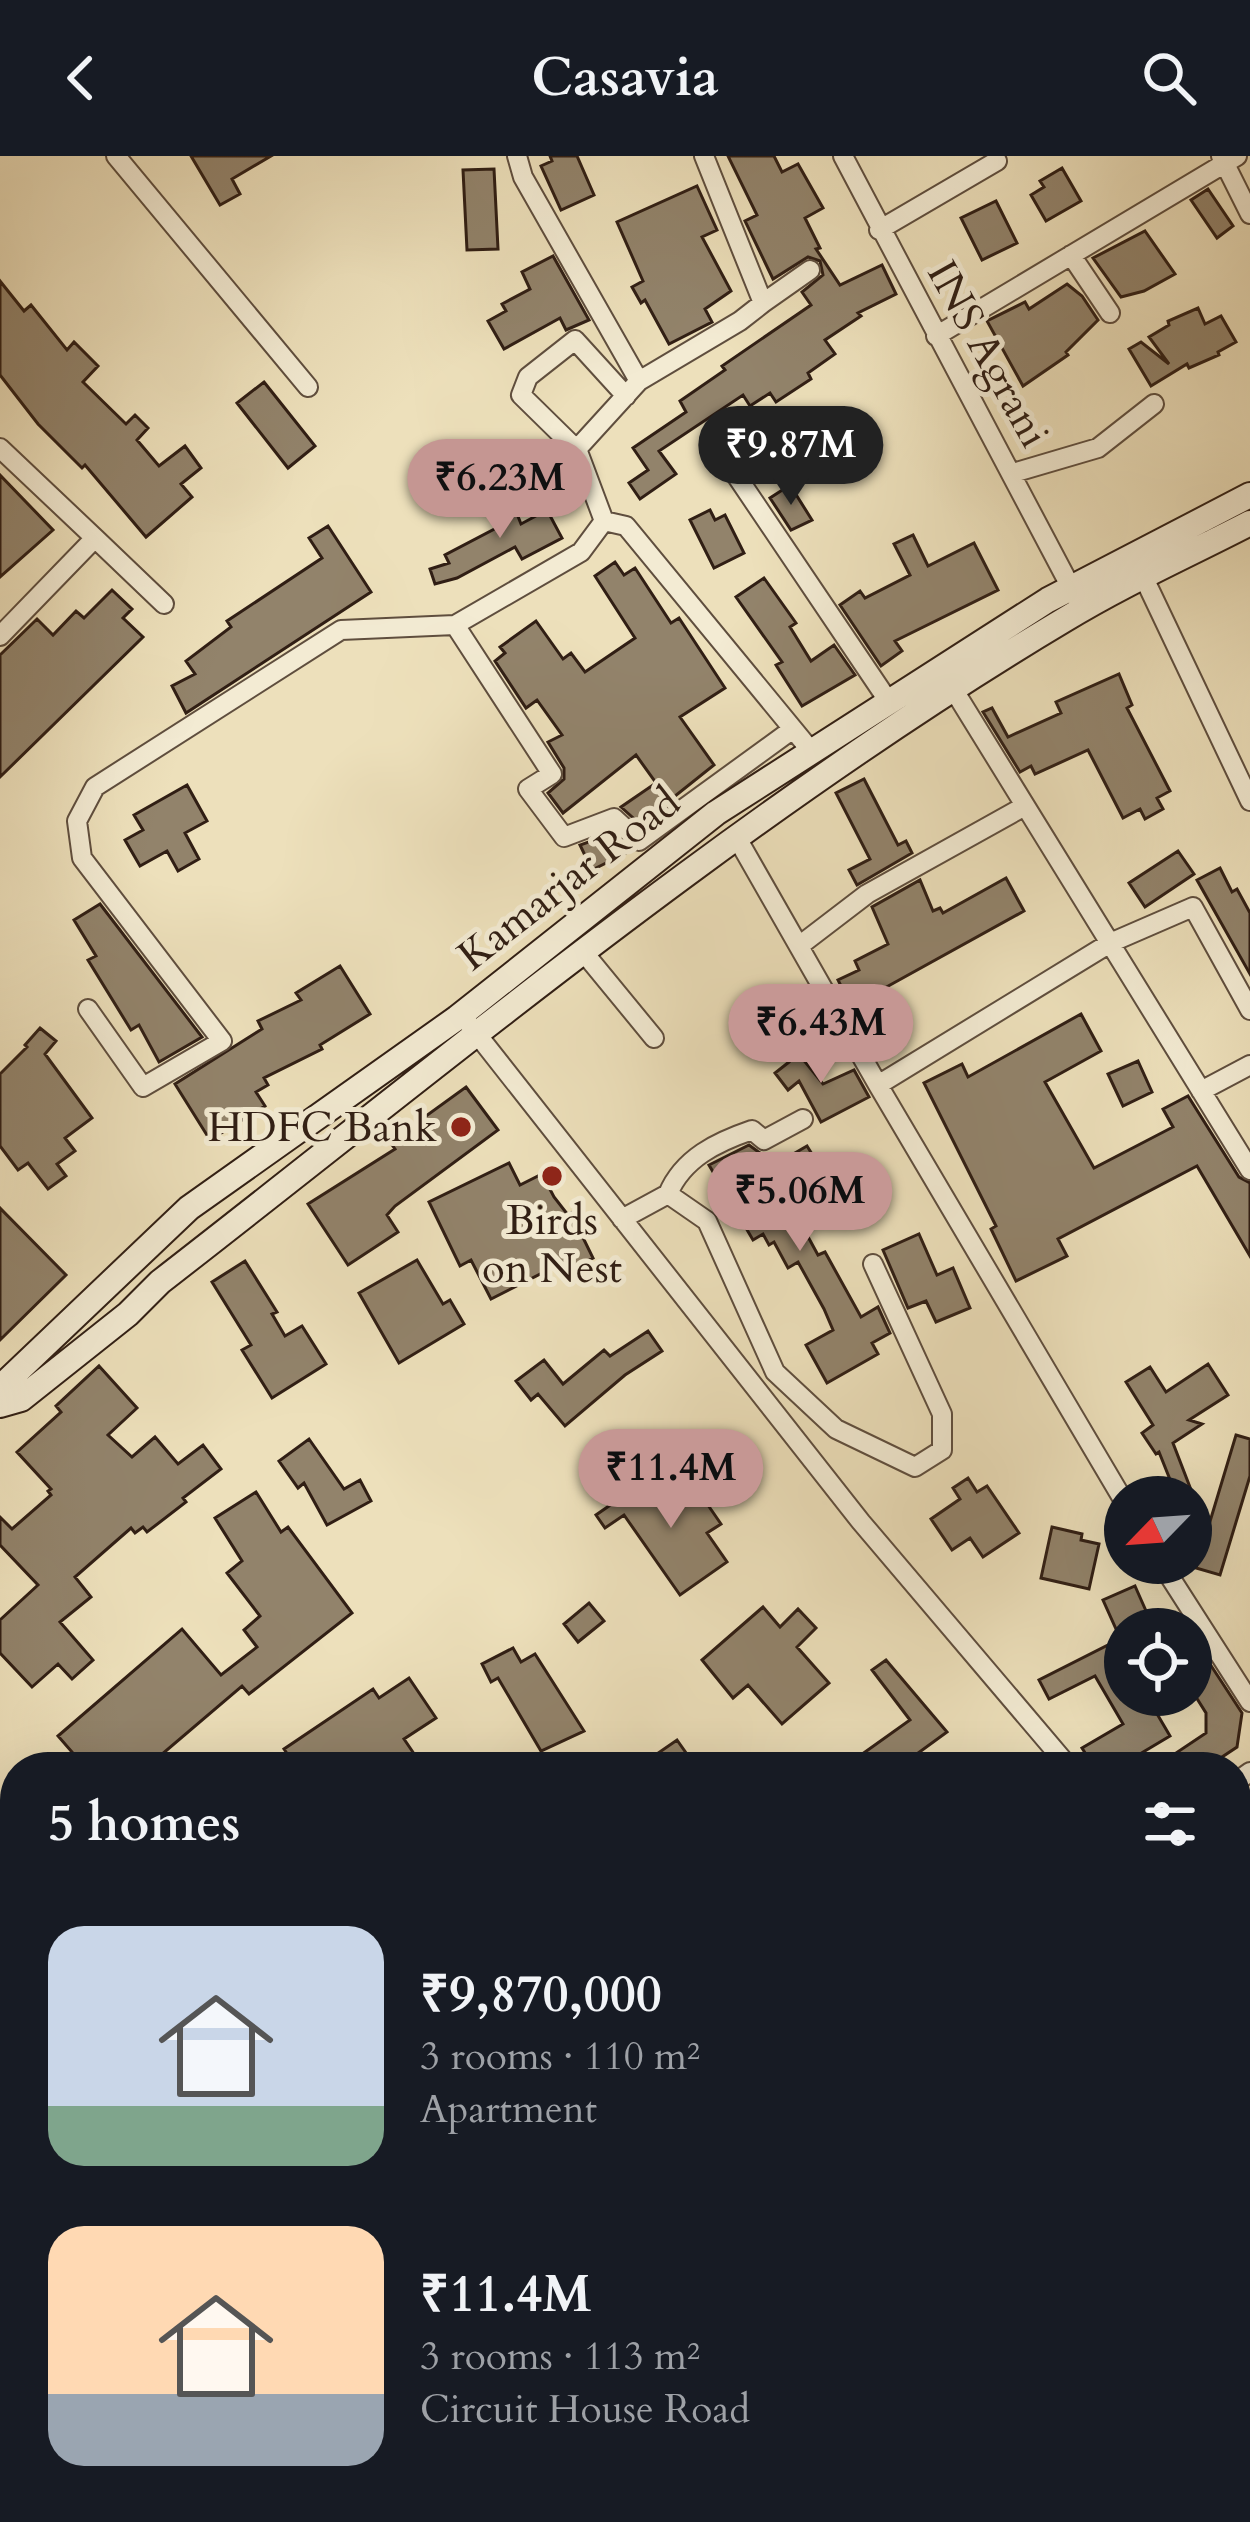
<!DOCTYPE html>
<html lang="en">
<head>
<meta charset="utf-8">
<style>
	:root { --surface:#171b24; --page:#20242c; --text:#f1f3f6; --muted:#9ea1a6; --accent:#c59692 }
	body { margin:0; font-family:Cardo,serif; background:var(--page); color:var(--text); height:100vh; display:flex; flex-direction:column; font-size:45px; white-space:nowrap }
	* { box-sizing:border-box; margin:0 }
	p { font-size:39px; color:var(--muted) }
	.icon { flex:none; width:66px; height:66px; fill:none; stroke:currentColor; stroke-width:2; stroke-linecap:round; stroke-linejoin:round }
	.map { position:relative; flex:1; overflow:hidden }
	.panel { position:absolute; left:0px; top:1596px; width:1251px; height:771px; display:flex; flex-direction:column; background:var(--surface); border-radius:48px 48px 0 0; box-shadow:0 12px 48px #0002 }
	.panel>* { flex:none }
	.needle { width:78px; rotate:245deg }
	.fabs { position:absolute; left:1104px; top:1320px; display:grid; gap:24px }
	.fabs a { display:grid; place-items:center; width:108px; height:108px; border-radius:50%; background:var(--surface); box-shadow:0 12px 48px #0002; font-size:60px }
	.price { position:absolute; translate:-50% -102px; padding:0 27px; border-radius:42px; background:var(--accent); color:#111; font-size:39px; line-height:78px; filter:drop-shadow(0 3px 6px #0008) }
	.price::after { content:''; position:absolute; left:50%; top:72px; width:36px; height:27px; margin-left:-18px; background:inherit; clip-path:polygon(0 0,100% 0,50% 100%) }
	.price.on { background:#222; color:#fff }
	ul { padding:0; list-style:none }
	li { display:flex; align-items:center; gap:36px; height:300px; padding:0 48px }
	li span { display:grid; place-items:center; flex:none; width:336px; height:240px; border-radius:36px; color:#555 }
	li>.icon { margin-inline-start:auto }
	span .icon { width:144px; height:144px; fill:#fffc; stroke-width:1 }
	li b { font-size:51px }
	h2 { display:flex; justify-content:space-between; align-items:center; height:144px; padding:0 48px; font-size:51px }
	header { display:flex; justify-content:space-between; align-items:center; height:156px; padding:0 48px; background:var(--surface); font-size:54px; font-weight:600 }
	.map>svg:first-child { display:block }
	.building { fill:#92836b; stroke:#301e14; stroke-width:3 }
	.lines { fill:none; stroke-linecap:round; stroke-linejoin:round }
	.street-casing { stroke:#5f4e3e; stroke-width:22 }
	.secondary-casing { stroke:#301e14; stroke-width:28 }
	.primary-casing { stroke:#301e14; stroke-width:32 }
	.street { stroke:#f3ebd3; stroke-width:18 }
	.secondary { stroke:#f3ebd3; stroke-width:24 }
	.primary { stroke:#ede0bb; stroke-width:27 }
	.poi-dot { fill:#8f2418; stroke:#f3ebd3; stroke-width:4.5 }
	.labels { text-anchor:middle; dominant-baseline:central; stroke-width:10; stroke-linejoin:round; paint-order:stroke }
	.street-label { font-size:42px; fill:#301e14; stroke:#f3ebd3 }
	.poi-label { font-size:42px; fill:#301e14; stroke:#f3ebd3; text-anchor:end }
</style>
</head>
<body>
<header><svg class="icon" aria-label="back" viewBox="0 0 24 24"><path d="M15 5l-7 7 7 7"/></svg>Casavia<svg class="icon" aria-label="search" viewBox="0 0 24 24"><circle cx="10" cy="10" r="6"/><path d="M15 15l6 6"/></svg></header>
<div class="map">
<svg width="1250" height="2366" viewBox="0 0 1250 2366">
	<rect width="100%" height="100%" fill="#ede0bb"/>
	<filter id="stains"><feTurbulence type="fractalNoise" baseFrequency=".00167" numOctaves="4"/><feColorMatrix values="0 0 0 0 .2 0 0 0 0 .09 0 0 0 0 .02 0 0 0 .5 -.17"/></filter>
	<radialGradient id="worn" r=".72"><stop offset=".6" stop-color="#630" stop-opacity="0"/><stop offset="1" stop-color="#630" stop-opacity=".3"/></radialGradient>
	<path class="building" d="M191,0H271L232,23L240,38L220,49Z
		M550,0H577L594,39L561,54L541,10L552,5Z
		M728,0H774L782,16L798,8L823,52L805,62L820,92L816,93L840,129L882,109L896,138L858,157L861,160L825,184L835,198L808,217L811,223L776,246L770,237L750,250L743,239L659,295L676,318L640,343L629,327L648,314L633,292L686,256L680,245L725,214L722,210L811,149L802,136L823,119L820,105L808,101L773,123L745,65L757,59Z
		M1062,12L1081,45L1046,65L1031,39L1044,31L1040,25Z
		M494,13L498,93L467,94L463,14Z
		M697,30L717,74L702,81L731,135L705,153L712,166L669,188L645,144L641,147L632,131L643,125L617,66Z
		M1208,33L1233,70L1217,82L1191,44Z
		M996,45L1017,87L982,104L961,62Z
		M1145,75L1175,118L1144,135L1121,141L1093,102Z
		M553,100L589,164L566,174L560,162L504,193L488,165L506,155L502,148L530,133L522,116Z
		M0,125L24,155L31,149L67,194L74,186L98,210L83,226L126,268L135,259L148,272L137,284L159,310L185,290L201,312L181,328L192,341L146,381L85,309L82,312L38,268L0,219Z
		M1067,128L1082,140L1098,164L1066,196L1068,199L1023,230L987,165L1025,146L1029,153Z
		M1198,152L1205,168L1221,160L1236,186L1218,196L1219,199L1189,212L1187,208L1151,230L1129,193L1141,186L1169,208L1149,181L1169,169L1168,165Z
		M264,226L315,290L288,312L237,247Z
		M0,319L53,374L0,421Z
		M790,329L812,364L791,374L770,342Z
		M508,335L521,368L547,354L562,382L522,403L515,391L457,422L435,428L430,413L449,407L445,399L502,369L492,340Z
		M710,354L715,364L725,359L744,397L714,412L690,364Z
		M328,370L371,436L186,557L172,530L195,518L186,505L231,471L227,465L322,402L309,382Z
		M913,379L928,410L974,387L998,434L895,485L902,495L881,510L840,449L860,435L865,442L910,419L894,388Z
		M615,406L624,419L635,412L671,467L679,462L725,532L680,561L714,609L640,668L621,651L656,627L636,599L563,657L548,637L564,623V612L548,586L562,579L537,544L526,552L495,505L505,497L500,491L536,465L563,503L571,497L585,516L635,482L595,420Z
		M764,422L796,467L790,471L811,505L834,489L855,519L802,550L776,509L782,506L736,441Z
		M112,434L132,453L123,462L143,481L0,621V499L37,463L53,479L76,455L84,462Z
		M1119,518L1132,549L1127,552L1170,635L1157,642L1163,653L1145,663L1140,653L1123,662L1088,594L1035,618L1031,610L1020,616L983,556L992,552L1008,581L1061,557L1056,546Z
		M864,623L898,689L906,685L912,697L857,729L849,714L870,703L836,637Z
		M187,629L207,665L185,677L199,703L178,715L167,695L140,710L125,684L143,674L134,659Z
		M611,678L626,697L592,714L580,689Z
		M1178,695L1194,718L1145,751L1129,727Z
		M1220,712L1232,736L1237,733L1250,757V818L1197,724Z
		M1006,722L1024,755L872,839L869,833L848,844L838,824L859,814L855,805L888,788L872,751L920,724L933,755L940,752L943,757Z
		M100,748L202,881L159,906L139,869L131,874L88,804L96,800L74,764Z
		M340,810L370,858L320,889L322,893L264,922L268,929L256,936L265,950L210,984L175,928L262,873L258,865L301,844L296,837Z
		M1081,858L1101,895L1045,926L1094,1012L1173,971L1163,953L1188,940L1239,1021L1250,1027V1100L1197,1010L1058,1083L1067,1100L1016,1125L991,1073L996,1070L924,927L962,908L968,921Z
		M40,872L56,885L45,898L92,962L65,982L75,995L57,1008L66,1020L48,1033L28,1007L18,1014L0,990V918L27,891L25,889Z
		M789,886L823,928L854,914L869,941L821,966L799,925L788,934L775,917L789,906L781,892Z
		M1138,905L1152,936L1123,950L1108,918Z
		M466,931L498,974L395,1050L387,1059L398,1076L348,1109L308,1048L395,993L390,986Z
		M749,989L760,997L769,1012L807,990L820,1011L782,1033L789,1045L779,1051L797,1082L806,1077L818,1099L825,1096L861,1161L878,1151L890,1177L872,1187L878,1198L827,1227L806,1189L833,1174L824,1153L798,1106L788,1112L774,1086L769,1089L763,1078L753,1084L709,1009Z
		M509,1007L520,1029L542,1018L554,1041L568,1059L571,1057L593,1102L560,1118L556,1110L491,1143L471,1104L460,1110L429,1046Z
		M0,1052L66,1119L0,1184Z
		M919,1078L937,1119L953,1112L970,1152L936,1166L926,1145L908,1152L883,1094Z
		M417,1104L443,1148L450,1144L464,1168L399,1207L359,1137Z
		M245,1105L277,1156L272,1158L285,1180L302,1170L326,1208L272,1242L242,1194L251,1189L212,1126Z
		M648,1175L662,1195L625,1219L565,1270L538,1238L531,1244L516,1225L544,1204L563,1228L604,1194L610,1200Z
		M1208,1208L1228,1239L1189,1264L1202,1268L1173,1287L1193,1339L1177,1341L1159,1296L1156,1298L1142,1277L1153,1269L1126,1226L1150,1211L1166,1236Z
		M99,1210L137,1252L108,1279L132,1301L155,1281L178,1308L203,1289L221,1313L183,1342L186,1346L147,1376L143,1371L135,1377L131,1372L75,1421L91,1441L60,1466L93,1504L72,1523L58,1508L32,1531L0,1497V1464L38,1429L0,1389V1361L12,1373L51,1339L48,1335L51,1333L17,1296L61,1256L56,1250Z
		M1236,1279L1250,1283V1320L1220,1419L1196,1412Z
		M309,1283L344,1333L360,1324L371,1345L327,1369L304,1327L298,1332L279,1305Z
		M658,1316L682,1351L701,1339L721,1368L707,1377L727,1406L680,1439L624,1359L605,1372L596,1359Z
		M968,1322L977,1336L987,1330L1019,1377L983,1401L970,1382L952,1394L931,1363L960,1343L953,1332Z
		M256,1336L281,1376L288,1371L352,1457L249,1538L242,1530L147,1611H85L58,1580L182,1473L221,1519L257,1491L244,1474L260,1460L227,1417L242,1405L215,1362Z
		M1052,1371L1082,1378L1081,1384L1099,1388L1089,1433L1041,1422Z
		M1135,1430L1154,1473H1116L1103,1444Z
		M589,1447L604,1465L578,1486L564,1468Z
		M763,1451L780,1471L798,1453L816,1472L797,1491L829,1527L782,1568L748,1529L733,1542L702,1504Z
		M1191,1479L1242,1557L1237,1591L1207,1611H1182L1173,1599L1206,1577V1557L1191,1533Z
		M1114,1486L1125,1504V1539H1146L1170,1580L1118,1611H1094L1082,1592L1123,1568L1095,1520L1049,1543L1039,1524Z
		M513,1492L521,1506L535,1498L584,1575L541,1595L498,1522L491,1526L482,1508Z
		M886,1504L947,1576L899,1611H844L910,1564L872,1514Z
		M409,1522L436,1562L404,1583L423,1611H296L284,1593L373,1533L379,1542Z
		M677,1584L696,1611H638Z"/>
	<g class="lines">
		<defs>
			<path id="street" d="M116,0L308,231
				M517,0L523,21L639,225
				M704,0L763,147L740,165L639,225L577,293L604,365L626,370L812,596
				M843,0L1076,441
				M1221,0L1250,58
				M879,74L997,5
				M1071,99L1110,157
				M763,147L810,114
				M936,180L1237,0
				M715,288L889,546
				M0,292L95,382L0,480
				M577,294L521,239L528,221L575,184L626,240
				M1013,317L1098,292L1154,248
				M95,382L164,448
				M1144,422L1250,645
				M455,469L552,618L528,633L564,681L614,662L639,685L793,573
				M947,523L1250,1014
				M737,682L878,929L1125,1347
				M799,790L867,738L1025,650
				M585,798L654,882
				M88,853L143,931L222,885L82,702L77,665L95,631L341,474L455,469L581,396L604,365
				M469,868L861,1366L1069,1611
				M878,929L1110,787L1193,751L1250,854
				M1201,935L1250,909
				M803,963L764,984L752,974C717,986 683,1002 668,1038L707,1065L775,1216L836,1273L915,1311L942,1294V1258L873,1108
				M622,1063L668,1038
				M1161,1407L1250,1546
				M1236,1626L1250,1616
				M0,1796L15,1784
				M1236,1823L1250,1844
				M1236,2305L1250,2319
				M1245,2366L1250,2360"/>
			<path id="secondary" d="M1,1248L5,1227L189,1052L457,862L716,657L1048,444L1250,339
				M0,1249L21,1243L128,1158L160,1126C451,900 747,653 1064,464C1123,428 1188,399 1250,367
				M10,2366L25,2352"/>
			<path id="primary" d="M0,1662L15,1673
				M0,1718L15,1728
				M932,2352L953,2366
				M1027,2352L1048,2366"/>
		</defs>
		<use href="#street" class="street-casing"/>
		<use href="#secondary" class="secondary-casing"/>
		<use href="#primary" class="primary-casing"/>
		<use href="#street" class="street"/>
		<use href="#secondary" class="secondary"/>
		<use href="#primary" class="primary"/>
	</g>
	<g class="poi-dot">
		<circle cx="461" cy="971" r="12"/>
		<circle cx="552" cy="1020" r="12"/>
	</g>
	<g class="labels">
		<g class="street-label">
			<text transform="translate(988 198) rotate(61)">INS Agrani</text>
			<text transform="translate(569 723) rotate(-38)">Kamarjar Road</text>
		</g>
		<g class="poi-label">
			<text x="437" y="971">HDFC Bank</text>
			<text x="552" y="1064" text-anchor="middle">Birds<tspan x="552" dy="48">on Nest</tspan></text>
		</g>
	</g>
	<rect width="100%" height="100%" filter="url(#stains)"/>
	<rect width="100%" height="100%" fill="url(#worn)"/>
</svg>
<div class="fabs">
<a><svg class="needle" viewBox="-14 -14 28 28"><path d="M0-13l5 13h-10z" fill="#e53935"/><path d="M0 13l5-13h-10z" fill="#9ea1a6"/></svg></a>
<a><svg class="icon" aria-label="locate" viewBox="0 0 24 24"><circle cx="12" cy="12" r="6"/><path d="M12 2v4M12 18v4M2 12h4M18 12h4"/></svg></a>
</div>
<b class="price on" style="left:791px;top:352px">₹9.87M</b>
<b class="price" style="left:500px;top:385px">₹6.23M</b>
<b class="price" style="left:821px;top:930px">₹6.43M</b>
<b class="price" style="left:800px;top:1098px">₹5.06M</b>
<b class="price" style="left:671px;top:1375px">₹11.4M</b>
<section class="panel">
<h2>5 homes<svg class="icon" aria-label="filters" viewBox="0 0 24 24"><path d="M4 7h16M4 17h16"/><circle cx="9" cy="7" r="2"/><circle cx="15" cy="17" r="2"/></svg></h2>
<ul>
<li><span style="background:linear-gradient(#c9d6e8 75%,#7fa58c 0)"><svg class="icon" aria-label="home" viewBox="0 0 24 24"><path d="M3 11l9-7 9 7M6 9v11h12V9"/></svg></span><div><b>₹9,870,000</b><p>3 rooms · 110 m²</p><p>Apartment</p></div></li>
<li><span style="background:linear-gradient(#ffd9b3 70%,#9aa5b1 0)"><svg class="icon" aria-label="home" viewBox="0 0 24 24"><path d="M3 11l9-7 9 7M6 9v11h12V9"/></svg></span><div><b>₹11.4M</b><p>3 rooms · 113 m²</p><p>Circuit House Road</p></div></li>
</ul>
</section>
</div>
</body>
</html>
